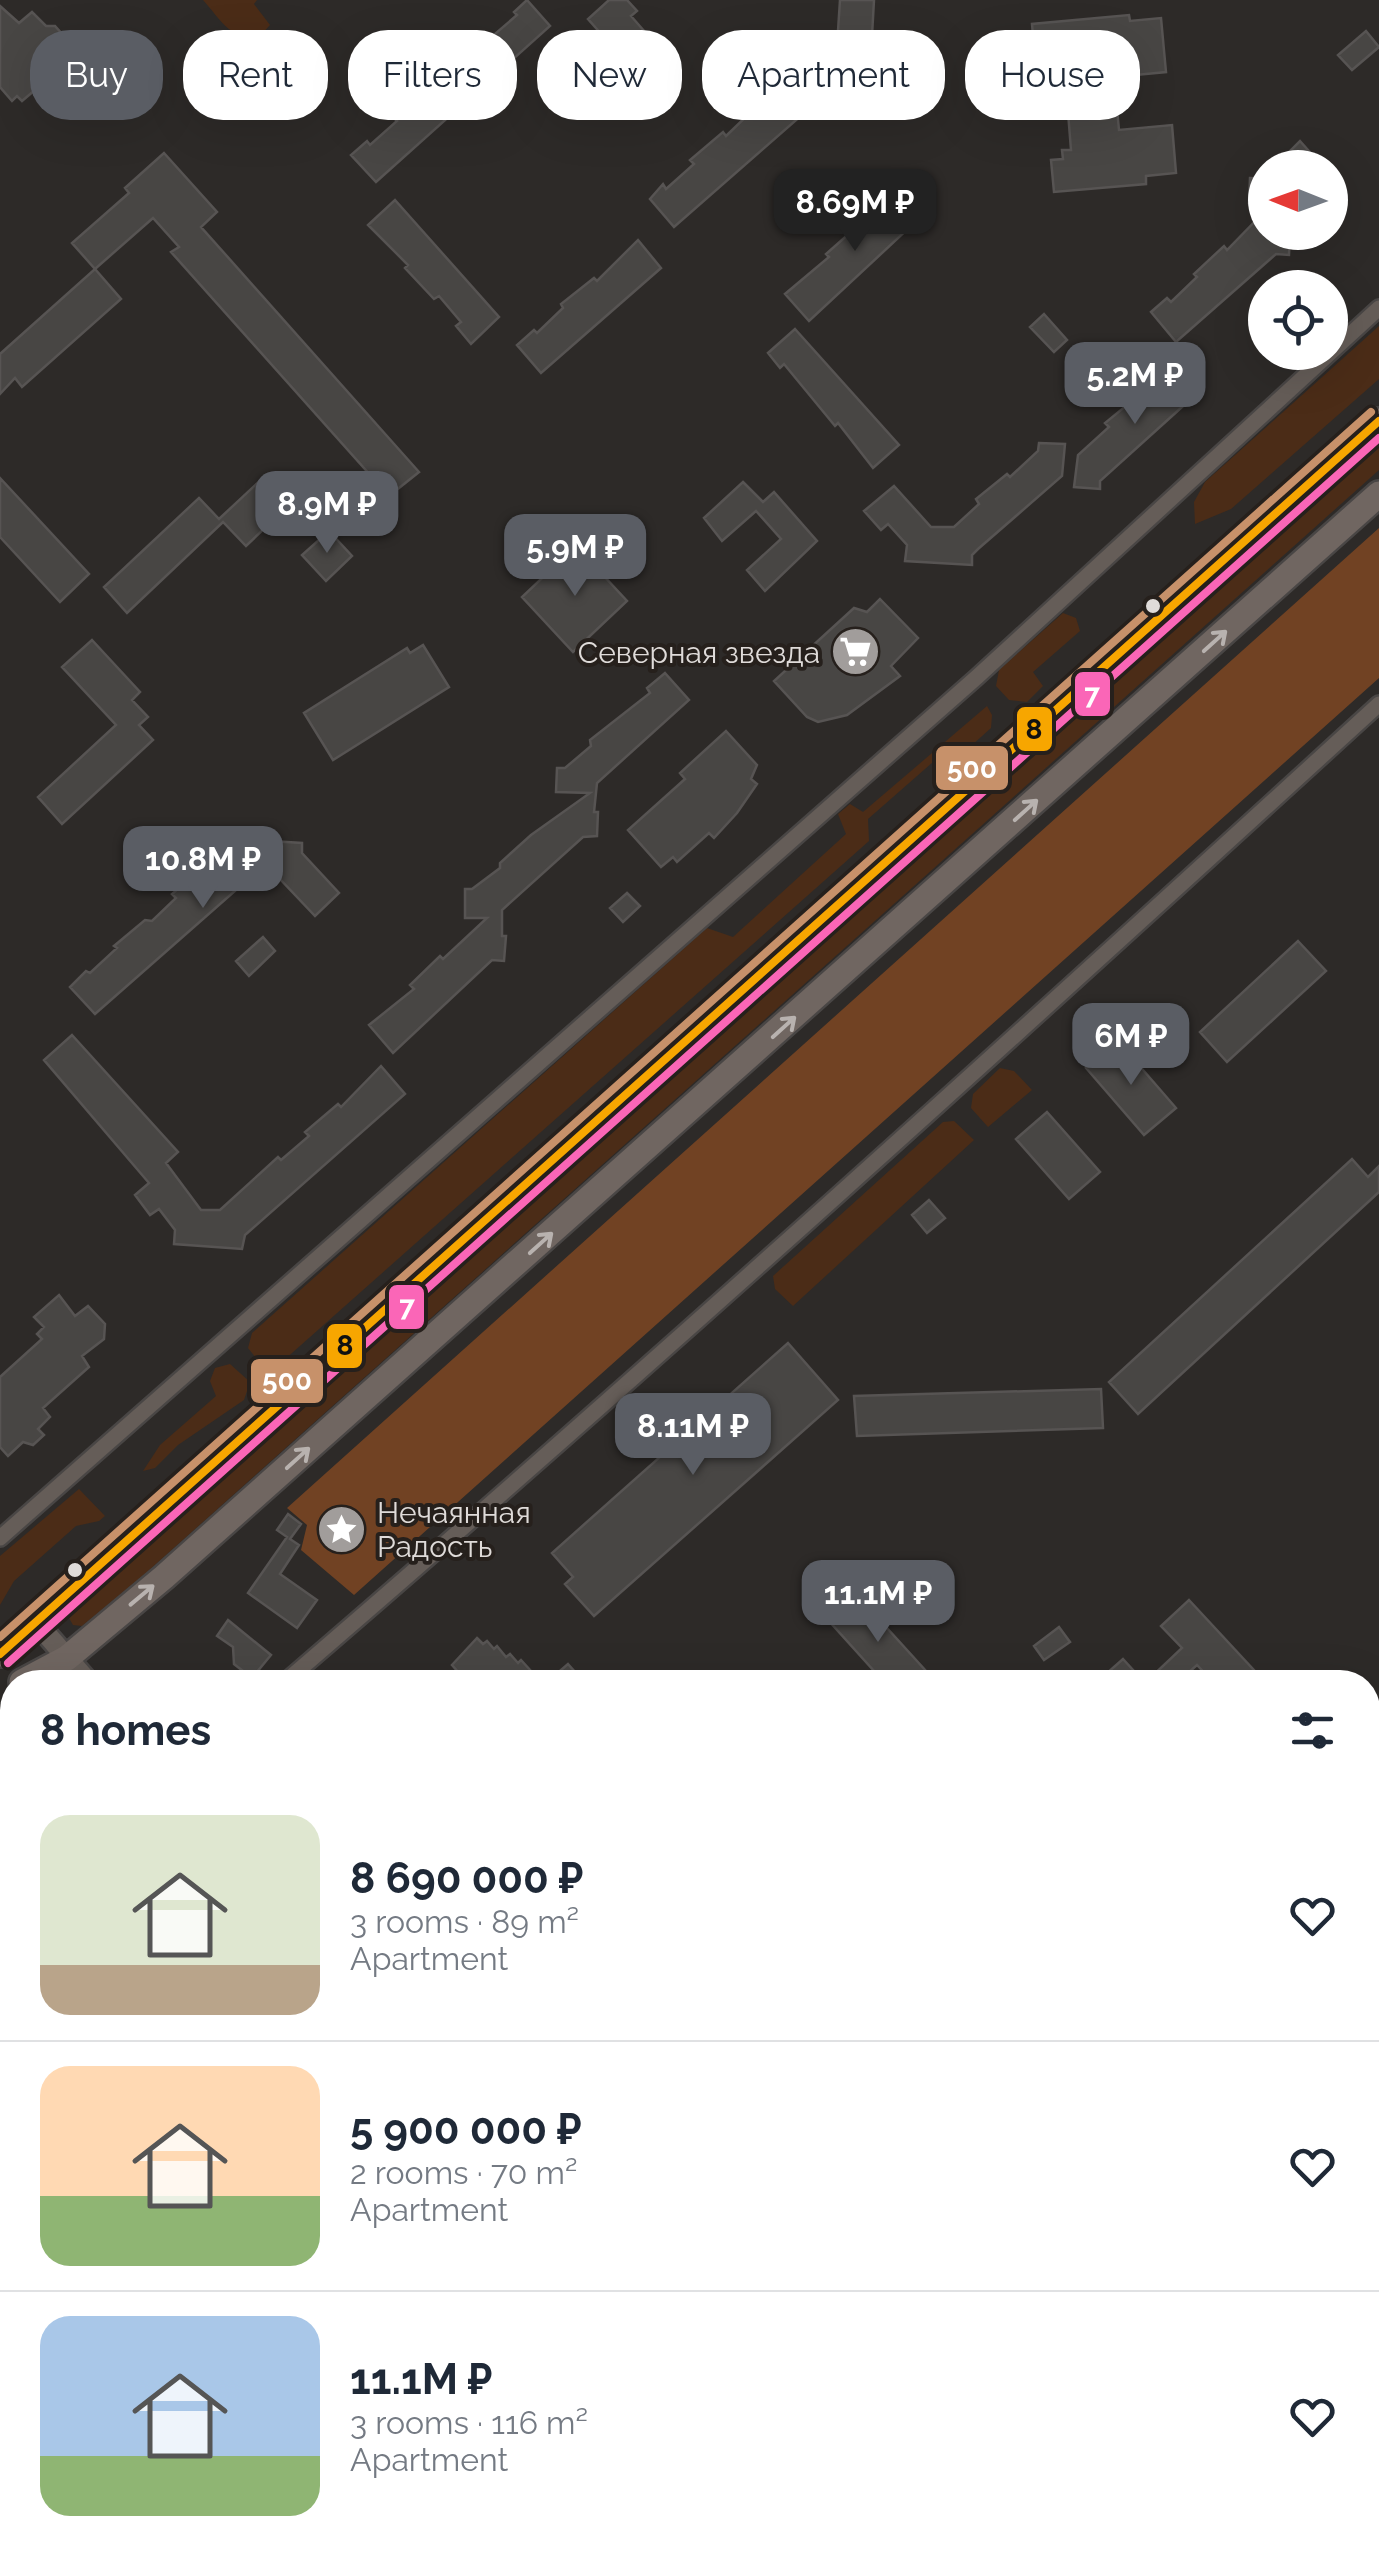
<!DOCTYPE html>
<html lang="en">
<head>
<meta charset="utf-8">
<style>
	:root { --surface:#fff; --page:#f6f6f7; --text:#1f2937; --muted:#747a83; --line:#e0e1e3; --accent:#5a5d64 }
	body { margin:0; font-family:Raleway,sans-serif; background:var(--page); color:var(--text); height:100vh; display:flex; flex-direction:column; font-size:38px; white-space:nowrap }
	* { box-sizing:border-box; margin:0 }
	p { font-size:32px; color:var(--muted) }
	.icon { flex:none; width:55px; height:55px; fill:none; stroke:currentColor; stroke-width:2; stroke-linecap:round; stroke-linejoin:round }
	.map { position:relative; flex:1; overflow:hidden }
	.panel { position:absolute; left:0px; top:1670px; width:1380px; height:890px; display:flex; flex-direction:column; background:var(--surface); border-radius:40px 40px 0 0; box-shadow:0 10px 40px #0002 }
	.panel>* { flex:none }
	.top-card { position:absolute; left:30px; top:30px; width:1320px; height:90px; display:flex; gap:20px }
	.needle { width:65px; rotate:271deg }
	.tools { position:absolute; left:1248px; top:150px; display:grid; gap:20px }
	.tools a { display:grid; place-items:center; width:100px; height:100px; border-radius:50%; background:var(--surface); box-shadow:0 10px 40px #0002; font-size:50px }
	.price { position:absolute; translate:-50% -85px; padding:0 22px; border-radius:20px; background:var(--accent); color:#fff; font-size:32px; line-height:65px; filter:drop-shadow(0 2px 5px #0008) }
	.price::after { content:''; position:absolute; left:50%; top:60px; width:30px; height:22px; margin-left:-15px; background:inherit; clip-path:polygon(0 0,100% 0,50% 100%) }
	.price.current { background:#222; color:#fff }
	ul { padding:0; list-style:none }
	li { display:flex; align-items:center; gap:30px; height:250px; padding:0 40px }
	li+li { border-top:2px solid var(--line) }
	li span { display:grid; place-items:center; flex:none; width:280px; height:200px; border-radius:30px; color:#555 }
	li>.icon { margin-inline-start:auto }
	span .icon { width:120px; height:120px; fill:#fffc; stroke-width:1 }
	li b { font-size:42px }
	h2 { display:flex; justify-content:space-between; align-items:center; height:120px; padding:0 40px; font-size:42px }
	.tag { padding:0 35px; border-radius:40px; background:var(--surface); box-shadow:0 10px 40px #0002; font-size:35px; line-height:90px }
	.tag.current { background:var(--accent); color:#fff }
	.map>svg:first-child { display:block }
	.green { fill:#4b2c17 }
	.forest { fill:#714223 }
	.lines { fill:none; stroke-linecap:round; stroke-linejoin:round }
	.stream { stroke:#240c04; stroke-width:6 }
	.building { fill:#484644; stroke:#575453; stroke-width:2.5 }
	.minor-casing { stroke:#494645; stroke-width:20 }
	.tertiary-casing { stroke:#494645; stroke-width:25 }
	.primary-casing { stroke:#494645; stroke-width:30 }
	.minor { stroke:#655d58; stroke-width:15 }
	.tertiary { stroke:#655d58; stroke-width:20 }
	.primary { stroke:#706661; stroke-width:25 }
	.tram { stroke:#645f5c; stroke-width:2.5 }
	.bus-1-casing { stroke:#26201c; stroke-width:15 }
	.bus-2-casing { stroke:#26201c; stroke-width:15 }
	.bus-3-casing { stroke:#26201c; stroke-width:15 }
	.bus-1 { stroke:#f7a600; stroke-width:8 }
	.bus-2 { stroke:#fa66b7; stroke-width:8 }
	.bus-3 { stroke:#c7916a; stroke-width:8 }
	.oneway { stroke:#b8b2af }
	.bus-dot { fill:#dfdbd9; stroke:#26201c; stroke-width:4 }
	.labels { text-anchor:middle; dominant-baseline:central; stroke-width:8; stroke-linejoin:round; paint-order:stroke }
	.poi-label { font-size:30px; fill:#dfdbd9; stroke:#26201c; text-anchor:end }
	.line-badge { stroke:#26201c; stroke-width:4 }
	.badge-label { font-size:28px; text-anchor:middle; font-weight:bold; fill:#fff }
	.pale-badge-label { font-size:28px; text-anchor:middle; font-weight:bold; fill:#111 }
</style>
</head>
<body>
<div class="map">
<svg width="1379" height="2560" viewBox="0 0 1379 2560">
	<rect width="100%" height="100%" fill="#2d2a28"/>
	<path class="green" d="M203,0H257L254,4L270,25L259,37C230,40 221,20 203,0Z
		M1379,326V379L1231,509L1195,524L1194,502L1205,482Z
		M1379,444V470L147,1572L82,1626L73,1625L69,1618L74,1611Z
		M1063,613L1076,618L1080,631L1033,672L1043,686L1027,702L1009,700L996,686L999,670Z
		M987,706L992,715L991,728L951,764L933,762L868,819L869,841L274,1369L260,1363L248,1348L252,1333L707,928L733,937L846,834L838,814L850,804L863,812Z
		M1000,1068L1014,1071L1032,1090L988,1127L971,1108L973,1094Z
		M954,1121L974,1140L793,1306L775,1289L773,1276L943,1122Z
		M230,1364L250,1382L244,1400L178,1445L155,1468L143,1471L160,1445L216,1396L210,1381L215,1368Z
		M79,1489L105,1516L99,1521L76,1526L14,1581L0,1605V1556Z
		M0,2462L12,2475V2548H58L45,2560H0Z"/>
	<path class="forest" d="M1379,528V678L354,1595L301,1550L307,1525L287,1508Z"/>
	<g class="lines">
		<path class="stream" d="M90,2560L104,2548"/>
	</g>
	<path class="building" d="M527,0L550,26L376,182L351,155L367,141L370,145L397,121L393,117L426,88L429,91L455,68L452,64L484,35L488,40L517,15L514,12Z
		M609,0H627L637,11L631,16L652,40L655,37L669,52L641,77L628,62L631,58L609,33L604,37L588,19Z
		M840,0H874L872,36L881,47L861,68L859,65L674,227L650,199L663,184L666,189L694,164L690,160L723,132L726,136L753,110L750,107L781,81L784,84L811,61L809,57L838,31Z
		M0,6L19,23L32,12L46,26H55L63,35L60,40L66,46V68L38,93L35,90L22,101L17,96L12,101L0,87Z
		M1129,15L1130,21L1161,18L1166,72L1114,77L1119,130L1172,125L1176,173L1146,176V184L1054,192L1051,160L1063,159L1062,150H1071L1064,62L1035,60L1032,24Z
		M1366,31L1379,47L1352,70L1338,55Z
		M1300,141L1324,168H1273Z
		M164,153L217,212L201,227L419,472L389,496L171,252L179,247L153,218L95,269L72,243L129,193L125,188Z
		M1250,178L1265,179V203H1249Z
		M900,186L926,212L809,321L785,294L829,257L826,254L860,224L862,227Z
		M395,200L499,317L471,344L456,326L461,322L439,296L434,299L405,268L408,265L368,225Z
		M1265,211V232H1290L1289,255L1276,254L1176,342L1151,312L1167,298L1171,302L1197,277L1194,274L1224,246L1227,250Z
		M638,240L661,268L541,373L517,345L534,330L537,333L563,308L561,304L594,278L597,281Z
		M95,269L121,299L22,387L15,378L0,394V354Z
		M1044,314L1067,340L1054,352L1030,327Z
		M795,329L899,445L873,468L838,423L835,426L784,364L780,368L768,353Z
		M1181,361L1203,388L1100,481V489L1074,487L1078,455L1109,427L1105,423L1138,396L1142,401Z
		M1039,443L1065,444L1062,476L978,549L972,555V565L905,561L907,545L888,524L881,530L864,511L894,486L931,527H954L979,504L976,499L1007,474L1010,477L1038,451Z
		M266,475L293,501L246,546L223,522L127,613L104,587L199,498L219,519Z
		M0,478L89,574L60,602L0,537Z
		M743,482L763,502L774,492L817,541L765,591L747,570L781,539L756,511L722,541L704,518Z
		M329,531L352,556L326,581L302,555Z
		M576,546L627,601L573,652L522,597Z
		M880,599L918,638L891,666L900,676L847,715L818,722L807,717L774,681L854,608L867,612Z
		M92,640L140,692L132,700L148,717L139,725L153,740L62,824L38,797L116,725L62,667Z
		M423,645L449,687L333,760L304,713L407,648L410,653Z
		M665,673L689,700L597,783L594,812H598L597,836L583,837L502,910V936H506L504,961L492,960L393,1053L369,1025L414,989L410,985L440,956L443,959L487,918H465V889H472L500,868V863L531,835L590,793L556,792L557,768H565L591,746L590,740L650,693L647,688Z
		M726,731L757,765L751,779L757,784L737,813L714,838L709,833L677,862L673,857L661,867L628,830L685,779L680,773Z
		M237,839L302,843V853L339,893L315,916L277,876L253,875L95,1014L70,987L86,971L90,973L117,948L114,946L145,920L152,921L176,898L172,894L206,865L211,869L236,845Z
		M627,893L640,906L623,922L610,908Z
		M263,937L275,951L249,976L236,961Z
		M1298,941L1326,971L1227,1062L1200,1032Z
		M72,1035L178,1152L166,1163L201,1210H220L278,1157L281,1160L309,1136L305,1132L338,1104L341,1107L381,1066L405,1094L245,1235L242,1249L174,1244L175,1230L159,1209L150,1215L135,1195L149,1183L44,1060Z
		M1118,1041L1176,1108L1144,1135L1086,1068Z
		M1047,1112L1100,1172L1069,1199L1016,1139Z
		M1352,1159L1368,1177L1379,1166V1192L1138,1414L1109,1382Z
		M929,1200L945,1218L927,1233L912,1215Z
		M59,1295L75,1316L88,1306L105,1324L104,1339L82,1356L89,1367L43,1408L50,1417L38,1429L44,1435L33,1445L23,1442L8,1456L0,1447V1377L42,1339L37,1334L44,1327L34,1317Z
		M788,1343L838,1400L594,1616L565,1584L573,1577L552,1553Z
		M1101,1389L1103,1428L857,1436L854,1396Z
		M288,1514L301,1524L290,1539L299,1545L280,1574L317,1600L297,1628L248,1593L287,1537L277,1530Z
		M857,1595L936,1682H884L829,1621Z
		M1189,1600L1265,1682H1213L1197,1665L1178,1682H1146L1182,1648L1161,1626Z
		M228,1620L271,1655L252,1678L234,1664L233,1647L217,1636Z
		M1059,1627L1070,1642L1044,1660L1034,1646Z
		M477,1638L483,1644L487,1641L494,1649L497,1646L506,1657L510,1654L518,1663L521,1660L541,1682H467L452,1665Z
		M1123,1659L1144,1682H1097Z
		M568,1664L584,1682H547Z"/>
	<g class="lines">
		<defs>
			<path id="minor" d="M0,1538L977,677L1379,308
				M285,1682C656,1363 1018,1034 1379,704"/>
			<path id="tertiary" d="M36,1622L88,1682
				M857,2548L868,2560"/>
			<path id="primary" d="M0,1654L1379,421
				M22,1682L67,1658L164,1577L1379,494"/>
		</defs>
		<use href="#minor" class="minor-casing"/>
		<use href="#tertiary" class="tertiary-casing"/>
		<use href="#primary" class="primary-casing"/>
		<use href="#minor" class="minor"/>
		<use href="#tertiary" class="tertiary"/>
		<use href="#primary" class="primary"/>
		<path class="tram" d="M0,2244L12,2242
			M0,2275L12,2271
			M0,2420L12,2432
			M0,2441L12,2453"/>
		<defs>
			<path id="bus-1" d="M0,1654L1379,421"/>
			<path id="bus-2" d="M8,1663L1379,438"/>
			<path id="bus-3" d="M0,1637L1371,412"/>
		</defs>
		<use href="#bus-1" class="bus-1-casing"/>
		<use href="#bus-2" class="bus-2-casing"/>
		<use href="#bus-3" class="bus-3-casing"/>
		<use href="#bus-1" class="bus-1"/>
		<use href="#bus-2" class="bus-2"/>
		<use href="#bus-3" class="bus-3"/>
	</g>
	<defs><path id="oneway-shaft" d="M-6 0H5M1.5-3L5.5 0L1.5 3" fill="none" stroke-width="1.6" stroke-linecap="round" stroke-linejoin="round" transform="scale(2.5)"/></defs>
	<g class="oneway">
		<use href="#oneway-shaft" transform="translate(1215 641) rotate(-42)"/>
		<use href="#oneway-shaft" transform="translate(1026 810) rotate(-42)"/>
		<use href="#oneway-shaft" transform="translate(784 1027) rotate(-42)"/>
		<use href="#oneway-shaft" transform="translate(541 1243) rotate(-42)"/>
		<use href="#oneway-shaft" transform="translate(298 1458) rotate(-42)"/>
		<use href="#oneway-shaft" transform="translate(142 1595) rotate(-40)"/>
	</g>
	<defs>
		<symbol id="supermarket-disc" viewBox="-11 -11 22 22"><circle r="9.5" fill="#a19d9b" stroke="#26201c"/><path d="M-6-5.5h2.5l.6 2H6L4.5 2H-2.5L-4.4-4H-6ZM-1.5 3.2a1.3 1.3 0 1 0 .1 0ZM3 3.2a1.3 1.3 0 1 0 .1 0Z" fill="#fff"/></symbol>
		<symbol id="sight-disc" viewBox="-11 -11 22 22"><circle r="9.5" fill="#a19d9b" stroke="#26201c"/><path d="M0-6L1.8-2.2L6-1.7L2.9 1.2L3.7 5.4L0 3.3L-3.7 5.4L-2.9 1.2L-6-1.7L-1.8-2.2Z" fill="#fff"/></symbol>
	</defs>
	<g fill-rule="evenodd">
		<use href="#supermarket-disc" x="828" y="624" width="55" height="55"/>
		<use href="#sight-disc" x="314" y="1502" width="55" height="55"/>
	</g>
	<g class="bus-dot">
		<circle cx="1153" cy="606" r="9"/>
		<circle cx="75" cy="1570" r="9"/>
	</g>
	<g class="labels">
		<g class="poi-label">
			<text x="820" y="652">Северная звезда</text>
			<text x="377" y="1512" text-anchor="start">Нечаянная<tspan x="377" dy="34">Радость</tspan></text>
		</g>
	</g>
	<g class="line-badge">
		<rect x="1073" y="670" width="39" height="48" rx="10" fill="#fa66b7"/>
		<rect x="1015" y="705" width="39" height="48" rx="10" fill="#f7a600"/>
		<rect x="934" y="744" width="76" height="48" rx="10" fill="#c7916a"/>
		<rect x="387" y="1283" width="39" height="48" rx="10" fill="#fa66b7"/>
		<rect x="325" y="1322" width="39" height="48" rx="10" fill="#f7a600"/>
		<rect x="249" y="1357" width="76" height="48" rx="10" fill="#c7916a"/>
	</g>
	<g class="badge-label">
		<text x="1092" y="704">7</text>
		<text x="972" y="778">500</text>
		<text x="407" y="1316">7</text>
		<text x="287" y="1390">500</text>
	</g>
	<g class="pale-badge-label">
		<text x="1034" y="739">8</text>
		<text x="345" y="1355">8</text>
	</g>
</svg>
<div class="tools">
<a><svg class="needle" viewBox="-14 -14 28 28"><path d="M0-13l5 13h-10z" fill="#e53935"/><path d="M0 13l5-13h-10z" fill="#747a83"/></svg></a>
<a><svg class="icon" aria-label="locate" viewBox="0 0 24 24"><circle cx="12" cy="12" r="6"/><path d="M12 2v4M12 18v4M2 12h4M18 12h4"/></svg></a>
</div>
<b class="price current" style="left:855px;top:254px">8.69M ₽</b>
<b class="price" style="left:1135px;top:427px">5.2M ₽</b>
<b class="price" style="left:327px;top:556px">8.9M ₽</b>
<b class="price" style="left:575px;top:599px">5.9M ₽</b>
<b class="price" style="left:203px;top:911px">10.8M ₽</b>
<b class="price" style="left:1131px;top:1088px">6M ₽</b>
<b class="price" style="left:693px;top:1478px">8.11M ₽</b>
<b class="price" style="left:878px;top:1645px">11.1M ₽</b>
<div class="top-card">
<a class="tag current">Buy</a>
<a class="tag">Rent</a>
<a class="tag">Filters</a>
<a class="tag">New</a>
<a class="tag">Apartment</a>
<a class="tag">House</a>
</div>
<section class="panel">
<h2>8 homes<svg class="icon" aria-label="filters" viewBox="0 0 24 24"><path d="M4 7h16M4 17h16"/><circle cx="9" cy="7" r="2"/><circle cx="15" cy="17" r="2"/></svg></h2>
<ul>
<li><span style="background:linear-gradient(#dfe7d0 75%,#b9a48a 0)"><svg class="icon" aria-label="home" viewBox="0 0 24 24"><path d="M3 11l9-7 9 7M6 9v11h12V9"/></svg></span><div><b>8 690 000 ₽</b><p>3 rooms · 89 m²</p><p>Apartment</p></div><svg class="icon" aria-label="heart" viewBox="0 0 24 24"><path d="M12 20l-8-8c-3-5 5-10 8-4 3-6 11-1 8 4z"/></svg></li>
<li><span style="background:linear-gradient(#ffd9b3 65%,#8fb573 0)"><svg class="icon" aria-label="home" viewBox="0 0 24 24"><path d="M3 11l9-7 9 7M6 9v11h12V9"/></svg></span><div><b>5 900 000 ₽</b><p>2 rooms · 70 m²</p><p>Apartment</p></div><svg class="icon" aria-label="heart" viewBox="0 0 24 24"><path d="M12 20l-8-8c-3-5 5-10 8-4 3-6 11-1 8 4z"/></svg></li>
<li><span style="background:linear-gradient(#a9c7e8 70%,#8fb573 0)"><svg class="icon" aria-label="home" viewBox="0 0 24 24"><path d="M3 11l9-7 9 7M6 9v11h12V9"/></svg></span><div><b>11.1M ₽</b><p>3 rooms · 116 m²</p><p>Apartment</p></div><svg class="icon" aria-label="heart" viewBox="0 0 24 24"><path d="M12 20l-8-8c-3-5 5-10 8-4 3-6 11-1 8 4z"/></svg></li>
</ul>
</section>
</div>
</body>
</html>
